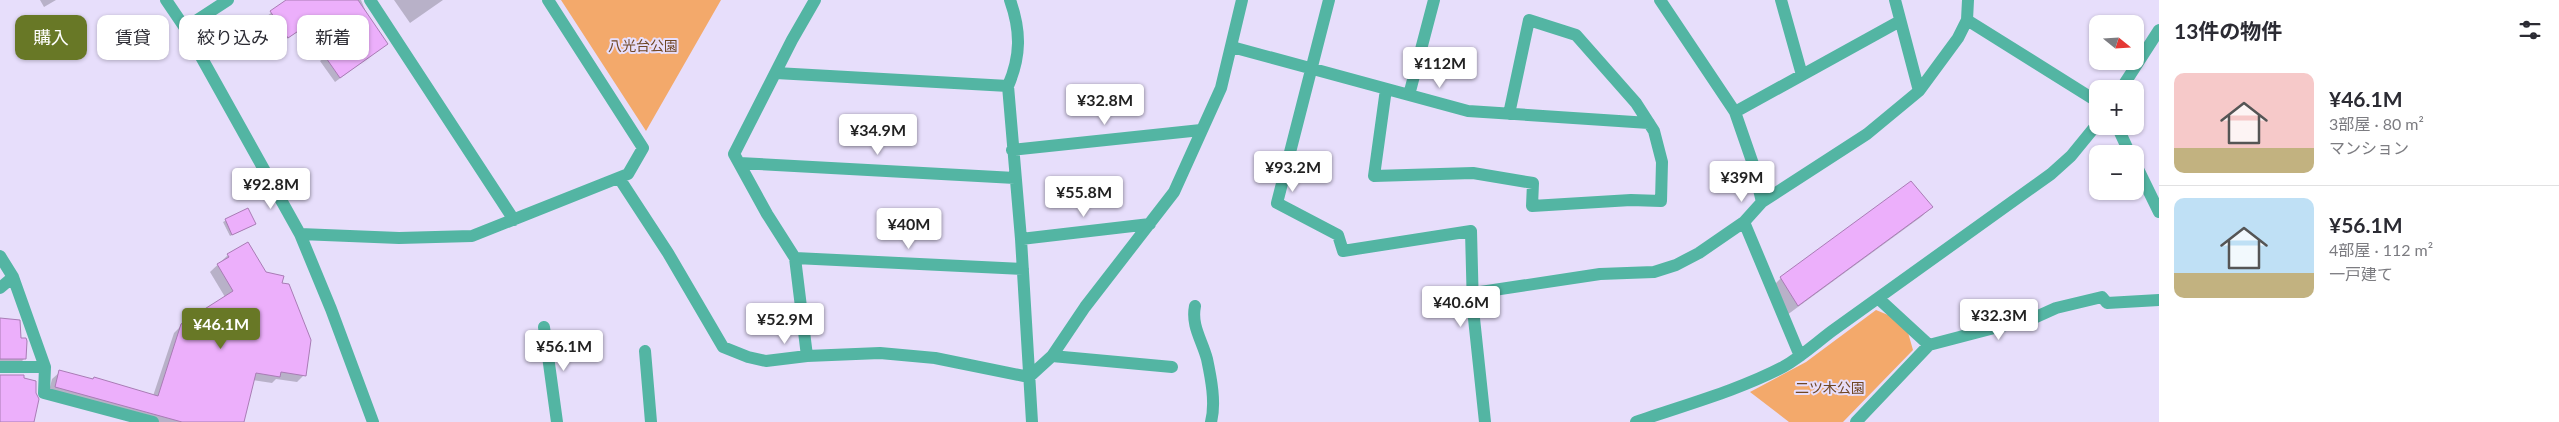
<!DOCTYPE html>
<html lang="ja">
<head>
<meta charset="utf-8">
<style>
	:root { --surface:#fff; --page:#f2f2f3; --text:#2b2b33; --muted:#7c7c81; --line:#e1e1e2; --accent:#687826 }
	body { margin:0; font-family:Lato,"Noto Sans JP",sans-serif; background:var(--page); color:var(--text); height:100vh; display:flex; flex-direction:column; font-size:19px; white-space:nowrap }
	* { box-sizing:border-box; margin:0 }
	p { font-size:16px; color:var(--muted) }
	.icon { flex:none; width:28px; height:28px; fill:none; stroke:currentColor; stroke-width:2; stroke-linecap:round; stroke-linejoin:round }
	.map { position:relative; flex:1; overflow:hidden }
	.sheet { display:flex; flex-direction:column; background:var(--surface); width:400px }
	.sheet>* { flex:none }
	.top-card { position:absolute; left:15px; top:15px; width:475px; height:45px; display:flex; gap:10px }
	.needle { width:32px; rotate:108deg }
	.controls { position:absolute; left:2089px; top:15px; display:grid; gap:10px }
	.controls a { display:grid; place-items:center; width:55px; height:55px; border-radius:10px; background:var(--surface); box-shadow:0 1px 4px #0004; font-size:25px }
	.price { position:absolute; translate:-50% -42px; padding:0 11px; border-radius:5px; background:#fff; color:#222; font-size:16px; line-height:32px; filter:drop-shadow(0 1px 2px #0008) }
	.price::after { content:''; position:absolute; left:50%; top:30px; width:15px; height:11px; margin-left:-8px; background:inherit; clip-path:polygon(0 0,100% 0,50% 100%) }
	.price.on { background:var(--accent); color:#fff }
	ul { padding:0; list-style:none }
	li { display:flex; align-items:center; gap:15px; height:125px; padding:0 15px }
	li+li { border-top:1px solid var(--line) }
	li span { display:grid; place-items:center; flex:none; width:140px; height:100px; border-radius:10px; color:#555 }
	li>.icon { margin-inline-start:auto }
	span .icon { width:60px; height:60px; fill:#fffc; stroke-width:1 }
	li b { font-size:21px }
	h2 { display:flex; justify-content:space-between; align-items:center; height:60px; padding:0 15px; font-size:21px }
	.tag { padding:0 18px; border-radius:10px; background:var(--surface); box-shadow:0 1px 4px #0004; font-size:18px; line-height:45px }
	.tag.on { background:var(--accent); color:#fff }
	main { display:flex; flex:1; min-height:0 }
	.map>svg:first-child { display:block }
	.green { fill:#f3a96b }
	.shadow { fill:#0003 }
	.building { fill:#ecaffb; stroke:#a97cb5 }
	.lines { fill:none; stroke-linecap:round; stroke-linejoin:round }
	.minor { stroke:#53b5a3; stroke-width:12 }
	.labels { text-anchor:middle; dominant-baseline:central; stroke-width:4; stroke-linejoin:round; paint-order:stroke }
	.park-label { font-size:14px; fill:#6f4725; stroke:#e7defb }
</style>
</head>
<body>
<main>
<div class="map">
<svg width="2159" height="422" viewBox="0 0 2159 422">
	<rect width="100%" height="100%" fill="#e7defb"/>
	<path class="green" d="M561,0H721L646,131Z
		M1876,310L1905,322L1913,350L1843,422H1789L1750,392L1806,362Z"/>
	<path class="shadow" d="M40,0H56L44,7Z
		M287,0H361L381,48L335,82L320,61L333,51L314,21L282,42L266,17Z
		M394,0H443L410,23Z
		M1932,207L1921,217L1787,315L1771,288L1781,278Z
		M247,209L252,226L230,236L223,222Z
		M228,255L265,273L281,284L304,375L297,382L276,379L272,383L253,380L243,422H150L48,395L52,379L60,372L153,396L174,333L182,325L225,297L210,272Z
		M0,320L20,339L25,358L18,365H0Z"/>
	<path class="building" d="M286,0H358L388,44L340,78L324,55L337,46L319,17L288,38L270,11Z
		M1911,181L1933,207L1798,306L1780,277Z
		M248,208L256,224L232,235L225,219Z
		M248,242L266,272L284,276L282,283L289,284L311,340L306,376L281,372L280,377L256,373L244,422H182L55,387L59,370L93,379L94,377L158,396L181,324L233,291L217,264L229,257L227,254Z
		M0,318L20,320L21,338H26L27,341L26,359H0Z
		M0,375H24V378L36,381V393L39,399L34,422H0Z"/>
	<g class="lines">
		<path class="minor" d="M166,0L185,28L300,234L331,309L373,422
			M370,0L514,220
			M1010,0C1021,31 1021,56 1008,86L1021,239L1032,422
			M1329,0L1277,203L1338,235L1343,251L1471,231L1473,309L1485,422
			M1660,0L1735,112L1753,164L1762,202
			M1781,0L1802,75
			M1895,0L1919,91
			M1967,20L2098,102
			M185,28L228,0
			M1232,47L1468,111L1649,123
			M776,73L1008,86
			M1386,89L1374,176L1473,173L1533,183L1532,206L1631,200L1661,201L1662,162L1654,131L1636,103L1576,35L1529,20L1509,114
			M2121,89L2159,30
			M1409,95L1434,0
			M1735,112L1900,21
			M2117,126L2130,154
			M1012,150L1201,130
			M739,163L1015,178
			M2135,163L2159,212
			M619,178L668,253L723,347L748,357L766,361L807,356L880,353L935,358L1029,377L1052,356L1085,307L1174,192L1221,88L1242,0
			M1744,222L1800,356
			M300,234L399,238L472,236L628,174L643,148L548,0
			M1021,239L1150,224
			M0,256L13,277L45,367L44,393L153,422
			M795,258L1023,269
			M0,288L13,277
			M1474,293L1600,274L1654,272L1676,265L1699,253L1744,222L1762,202L1867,134L1919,91L1958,38L1967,20L1968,0
			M1879,299L1929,345
			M1195,306C1191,326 1202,340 1207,359C1211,378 1216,403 1211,422
			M544,327L557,422
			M645,351L651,422
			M807,356L795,258L767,214L734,154L792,40L815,0
			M1052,356L1172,367
			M0,367H45
			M1636,422C1684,405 1737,391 1783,367C1801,357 1816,343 1832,331L2051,174L2071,156L2098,123
			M1856,422L1929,345L2036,317L2056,308L2102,297L2107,303L2159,300"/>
	</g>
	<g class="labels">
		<g class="park-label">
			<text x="643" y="45">八光台公園</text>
			<text x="1830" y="387">二ツ木公園</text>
		</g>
	</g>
</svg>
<div class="controls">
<a><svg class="needle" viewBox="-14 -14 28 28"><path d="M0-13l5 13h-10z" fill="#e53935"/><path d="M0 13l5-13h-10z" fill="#7c7c81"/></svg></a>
<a>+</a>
<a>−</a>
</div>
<b class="price" style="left:1440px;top:89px">¥112M</b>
<b class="price" style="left:1105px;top:126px">¥32.8M</b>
<b class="price" style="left:878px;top:156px">¥34.9M</b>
<b class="price" style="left:1293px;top:193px">¥93.2M</b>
<b class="price" style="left:1742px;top:203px">¥39M</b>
<b class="price" style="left:271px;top:210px">¥92.8M</b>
<b class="price" style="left:1084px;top:218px">¥55.8M</b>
<b class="price" style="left:909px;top:250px">¥40M</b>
<b class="price" style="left:1461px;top:328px">¥40.6M</b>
<b class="price" style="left:1999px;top:341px">¥32.3M</b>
<b class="price" style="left:785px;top:345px">¥52.9M</b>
<b class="price on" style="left:221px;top:350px">¥46.1M</b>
<b class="price" style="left:564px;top:372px">¥56.1M</b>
<div class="top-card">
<a class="tag on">購入</a>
<a class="tag">賃貸</a>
<a class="tag">絞り込み</a>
<a class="tag">新着</a>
</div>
</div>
<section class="sheet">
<h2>13件の物件<svg class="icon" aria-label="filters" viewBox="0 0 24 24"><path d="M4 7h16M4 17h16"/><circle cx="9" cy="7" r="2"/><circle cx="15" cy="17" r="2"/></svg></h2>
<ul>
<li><span style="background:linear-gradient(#f6c9c9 75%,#c2b280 0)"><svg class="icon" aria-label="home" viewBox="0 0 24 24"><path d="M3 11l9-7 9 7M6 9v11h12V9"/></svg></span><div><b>¥46.1M</b><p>3部屋 · 80 m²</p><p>マンション</p></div></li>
<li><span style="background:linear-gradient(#bfe0f5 75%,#c2b280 0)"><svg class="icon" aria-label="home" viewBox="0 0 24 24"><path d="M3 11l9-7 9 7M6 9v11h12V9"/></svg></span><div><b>¥56.1M</b><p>4部屋 · 112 m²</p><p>一戸建て</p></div></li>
</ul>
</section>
</main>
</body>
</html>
